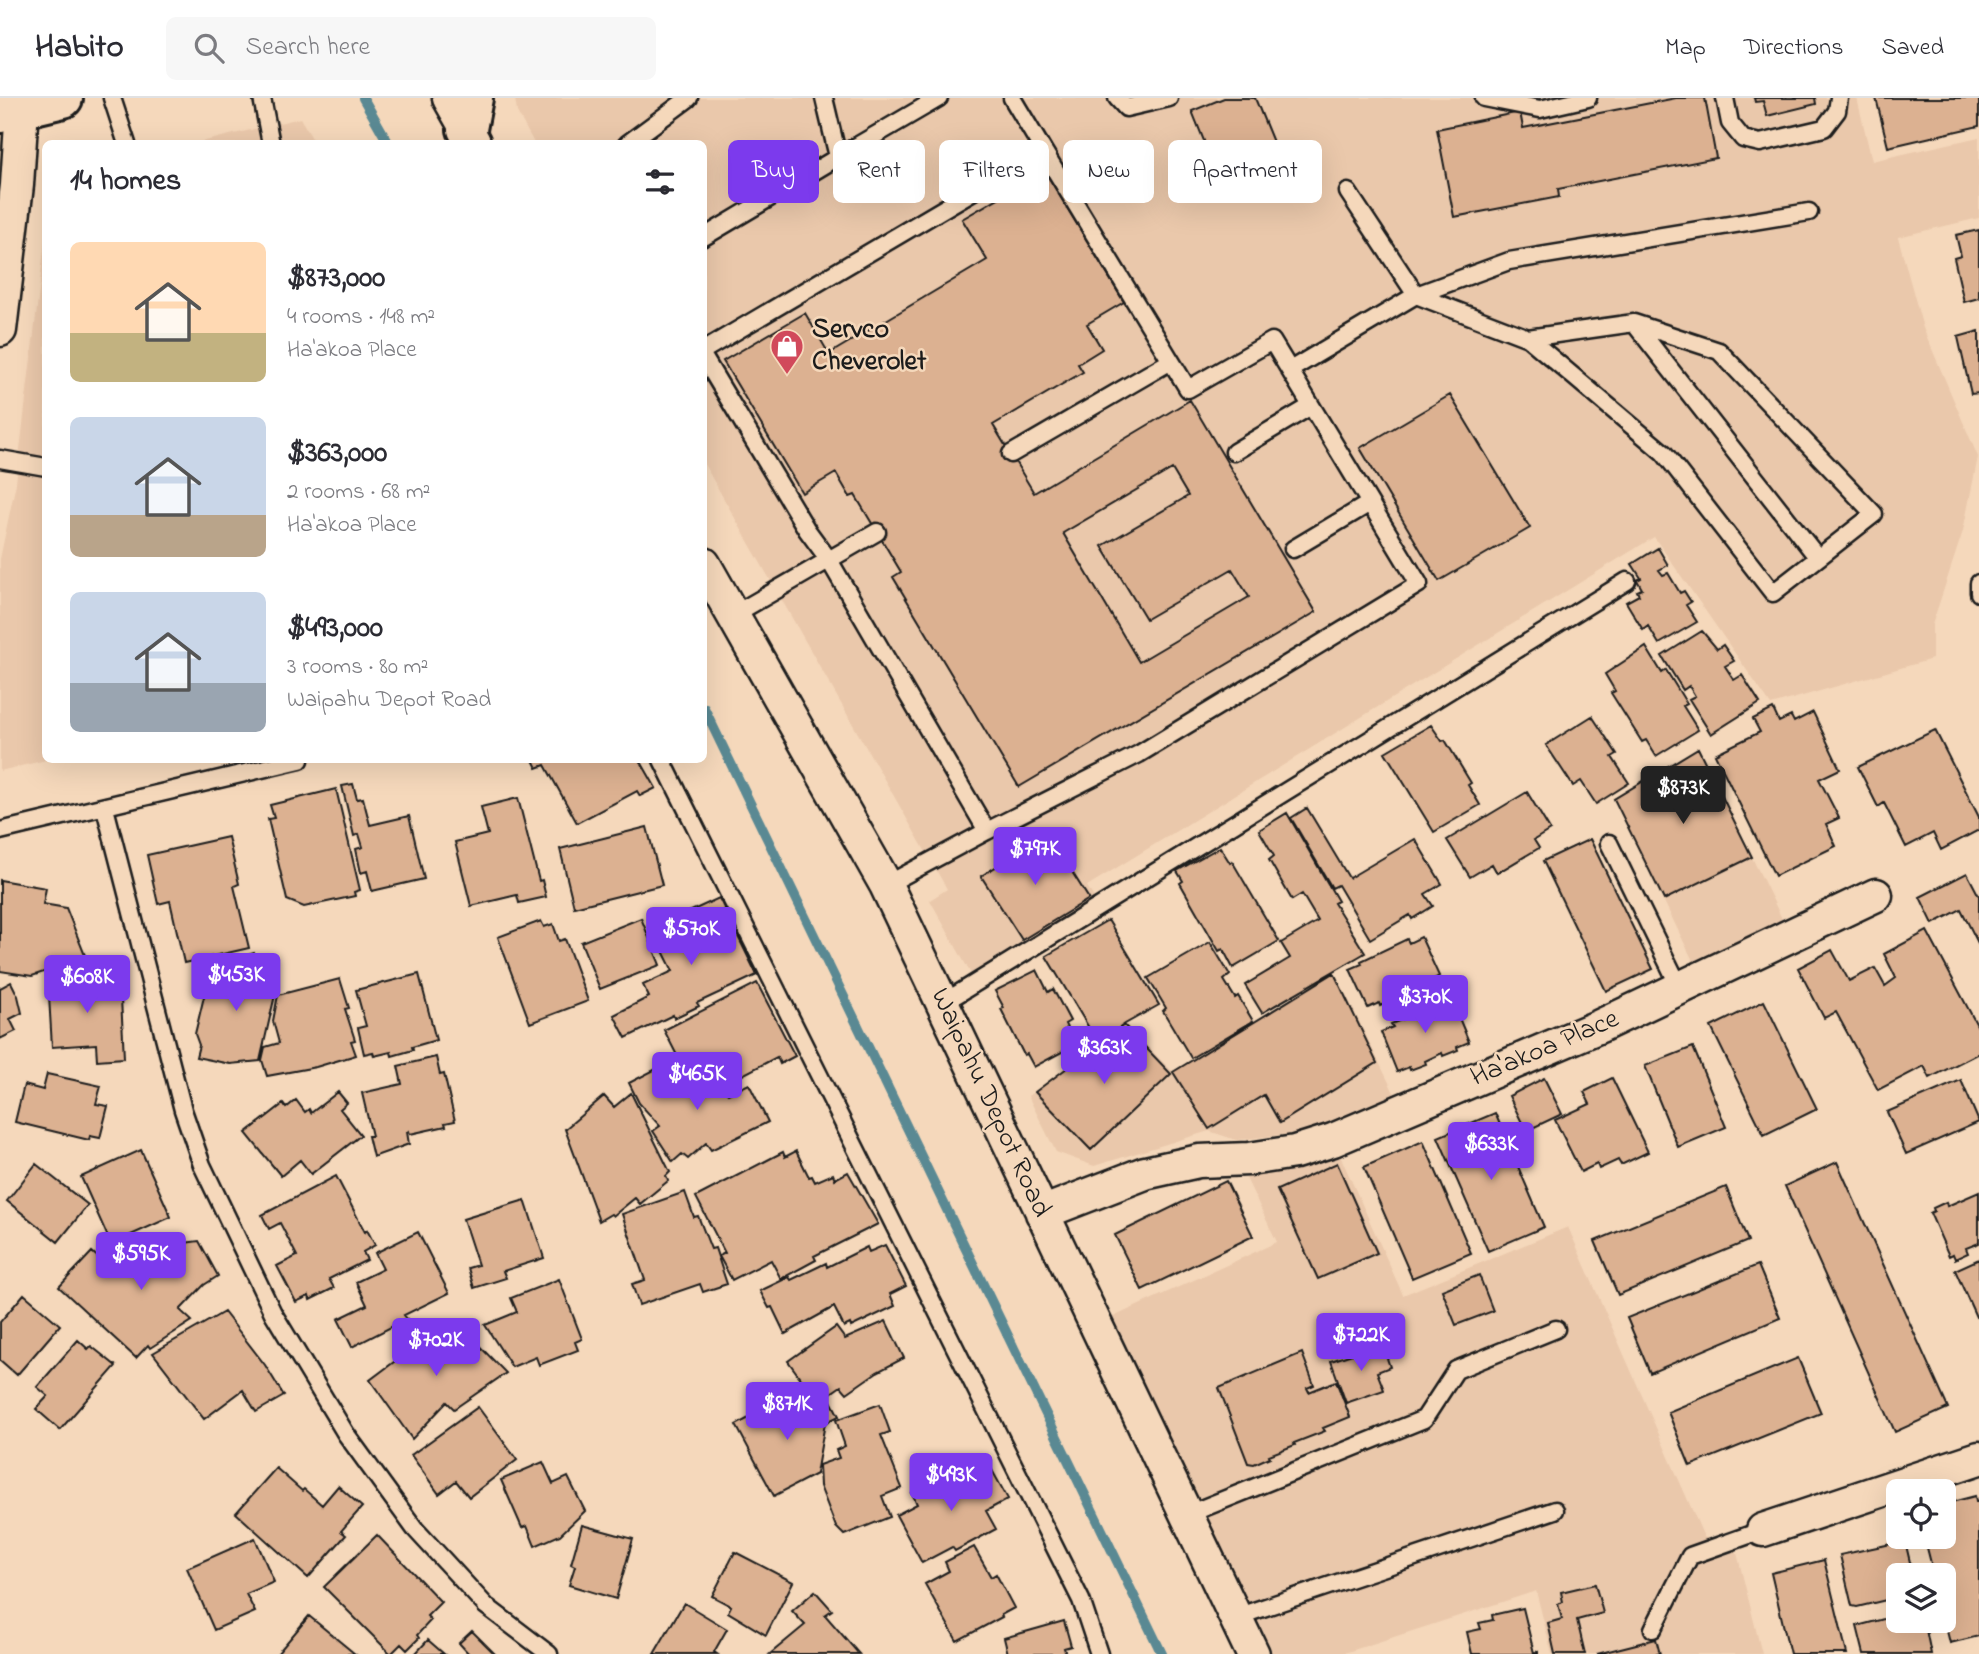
<!DOCTYPE html>
<html lang="en">
<head>
<meta charset="utf-8">
<style>
	:root { --surface:#fff; --page:#f7f7f7; --text:#2b2b33; --muted:#7c7c81; --line:#e1e1e2; --accent:#7c3aed }
	body { margin:0; font-family:"Indie Flower",sans-serif; background:var(--page); color:var(--text); height:100vh; display:flex; flex-direction:column; font-size:26px; white-space:nowrap }
	* { box-sizing:border-box; margin:0 }
	p { font-size:23px; color:var(--muted) }
	.icon { flex:none; width:38px; height:38px; fill:none; stroke:currentColor; stroke-width:2; stroke-linecap:round; stroke-linejoin:round }
	.map { position:relative; flex:1; overflow:hidden }
	.side { position:absolute; left:42px; top:42px; width:665px; height:623px; display:flex; flex-direction:column; background:var(--surface); border-radius:10px; box-shadow:0 7px 28px #0002 }
	.side>* { flex:none }
	.guide { position:absolute; left:728px; top:42px; width:665px; height:63px; display:flex; gap:14px }
	.tools { position:absolute; left:1886px; top:1381px; display:grid; gap:14px }
	.tools a { display:grid; place-items:center; width:70px; height:70px; border-radius:10px; background:var(--surface); box-shadow:0 7px 28px #0002; font-size:35px }
	.price { position:absolute; translate:-50% -60px; padding:0 16px; border-radius:7px; background:var(--accent); color:#fff; font-size:23px; line-height:46px; filter:drop-shadow(0 2px 4px #0008) }
	.price::after { content:''; position:absolute; left:50%; top:42px; width:21px; height:16px; margin-left:-10px; background:inherit; clip-path:polygon(0 0,100% 0,50% 100%) }
	.price.selected { background:#222; color:#fff }
	ul { padding:0; list-style:none }
	li { display:flex; align-items:center; gap:21px; height:175px; padding:0 28px }
	li span { display:grid; place-items:center; flex:none; width:196px; height:140px; border-radius:10px; color:#555 }
	li>.icon { margin-inline-start:auto }
	span .icon { width:84px; height:84px; fill:#fffc; stroke-width:1 }
	li b { font-size:30px }
	h2 { display:flex; justify-content:space-between; align-items:center; height:84px; padding:0 28px; font-size:30px }
	.chip { padding:0 24px; border-radius:10px; background:var(--surface); box-shadow:0 7px 28px #0002; font-size:24px; line-height:63px }
	.chip.selected { background:var(--accent); color:#fff }
	header { display:flex; align-items:center; gap:42px; box-sizing:border-box; height:98px; padding:0 35px; background:var(--surface); border-bottom:2px solid var(--line) }
	header strong { font-size:33px }
	nav { display:flex; gap:38px; margin-inline-start:auto; font-size:24px }
	.search { width:490px; height:63px; background:var(--page); display:flex; align-items:center; gap:18px; box-sizing:border-box; padding:0 24px; border-radius:10px; color:var(--muted); font-size:26px }
	.map>svg:first-child { display:block }
	.built { fill:#eac8ab }
	.lines { fill:none; stroke-linecap:round; stroke-linejoin:round }
	.stream { stroke:#5a8993; stroke-width:10 }
	.building { fill:#dcb191; stroke:#1c1c1c; stroke-width:2; fill-rule:evenodd }
	.service-casing { stroke:#1c1c1c; stroke-width:21 }
	.minor-casing { stroke:#1c1c1c; stroke-width:37 }
	.primary-casing { stroke:#1c1c1c; stroke-width:44 }
	.service { stroke:#f5d8bb; stroke-width:16 }
	.minor { stroke:#f5d8bb; stroke-width:32 }
	.primary { stroke:#f5d8bb; stroke-width:38 }
	.labels { text-anchor:middle; dominant-baseline:central; stroke-width:5; stroke-linejoin:round; paint-order:stroke }
	.poi-label { font-size:28px; font-weight:bold; fill:#1c1c1c; stroke:#f5d8bb; text-anchor:start }
	.street-label { font-size:28px; fill:#1c1c1c; stroke:#f5d8bb }
</style>
</head>
<body>
<header>
<strong>Habito</strong>
<div class="search"><svg class="icon" aria-label="search" viewBox="0 0 24 24"><circle cx="10" cy="10" r="6"/><path d="M15 15l6 6"/></svg>Search here</div>
<nav><a>Map</a><a>Directions</a><a>Saved</a></nav>
</header>
<div class="map">
<svg width="1979" height="1556" viewBox="0 0 1979 1556">
	<rect width="100%" height="100%" fill="#f5d8bb"/>
	<filter id="ink" filterUnits="userSpaceOnUse"><feTurbulence type="fractalNoise" baseFrequency=".0143" numOctaves="2"/><feDisplacementMap in="SourceGraphic" scale="14" xChannelSelector="R" yChannelSelector="G"/><feConvolveMatrix kernelMatrix="1 2 1 2 8 2 1 2 1" color-interpolation-filters="sRGB"/></filter>
	<g filter="url(#ink)">
		<path class="built" d="M515,0H1857L1872,63L1979,39V120L1898,139L1923,230L1978,359L1963,433L1932,527V561L1771,607L1654,439L1087,788L1094,800L971,876L930,802L947,791L704,366V46L534,45L517,14Z
			M300,20L315,45L193,46Z
			M45,143L46,662L0,673V461L16,385Z
			M1698,649L1786,829L1697,871L1614,701Z
			M1335,874L1396,999L1309,1034L1236,1042L1209,1033L1094,1068L1056,1054L1028,998L1125,926L1173,974Z
			M1338,1053L1403,1197L1568,1129L1704,1439L1736,1451L1762,1556H1552L1536,1493L1341,1556H1273L1111,1220L1277,1144L1246,1080L1290,1071Z"/>
		<g class="lines">
			<path class="stream" d="M363,0L389,46
				M704,610L1162,1556"/>
		</g>
		<path class="building" d="M1224,0H1255L1277,54L1280,53L1287,70L1225,95L1192,13Z
			M1676,0H1705L1716,60L1558,91L1559,99L1454,119L1437,31L1520,14L1523,30Z
			M1754,0H1815L1816,6L1767,18L1763,3L1755,4Z
			M1876,0H1979V28L1888,49Z
			M1045,73L1124,204L1087,226L1102,251L1078,266L1083,274L993,327L1034,395L1190,302L1316,514L1019,689L893,479L901,474L855,397L850,399L836,375L802,395L723,263L805,215L829,256L987,162L962,121ZM1172,371L1188,398L1102,448L1146,521L1232,471L1249,499L1139,564L1063,435Z
			M1979,132V200L1964,204L1954,160L1961,158L1956,137Z
			M1979,233V295L1971,296L1958,239Z
			M1450,297L1530,430L1439,483L1360,350Z
			M1658,450L1668,467L1659,472L1663,477L1668,475L1680,495L1684,493L1691,504L1686,507L1697,524L1659,546L1648,528L1643,532L1626,504L1639,497L1637,493L1642,491L1637,482L1641,480L1632,466Z
			M1702,533L1717,551L1723,547L1734,563L1725,568L1734,582L1742,577L1760,605L1711,636L1689,601L1695,598L1689,588L1683,592L1662,558Z
			M1646,549L1662,575L1666,572L1687,606L1683,608L1698,632L1656,658L1646,642L1642,644L1611,595L1615,593L1605,576Z
			M1773,611L1779,624L1791,618L1794,624L1813,614L1840,671L1819,681L1839,720L1826,726L1836,748L1775,778L1715,656L1760,634L1753,621Z
			M1592,618L1617,656L1612,659L1629,685L1596,706L1581,683L1573,688L1546,647Z
			M1431,627L1442,643L1445,642L1471,685L1468,687L1480,707L1434,734L1385,654Z
			M1935,632L1979,719V732L1941,752L1933,735L1906,749L1884,705L1878,709L1858,669Z
			M1698,650L1752,759L1664,802L1614,701Z
			M533,662H640L656,690L640,698L637,693L577,725L545,667L537,670Z
			M353,686L357,701L363,700L370,727L409,718L424,781L372,793L367,773L361,775L356,751L363,749L359,736L354,738L342,688Z
			M336,691L360,792L354,794L355,798L304,809L287,802L268,721L274,720L270,707Z
			M1527,694L1550,732L1534,742L1539,750L1497,775L1492,766L1470,779L1447,742Z
			M518,700L539,783L542,782L546,799L519,805L517,797L471,808L455,744L488,736L481,709Z
			M1307,710L1349,780L1415,741L1442,786L1425,796L1433,808L1412,821L1410,817L1370,841L1338,787L1332,790L1291,720Z
			M1287,715L1338,803L1334,805L1365,855L1262,915L1245,887L1290,860L1281,845L1318,823L1302,796L1292,802L1269,762L1274,758L1259,732Z
			M647,729L662,787L574,809L560,751Z
			M1045,731L1089,801L1022,842L981,778L1039,742L1036,737Z
			M228,739L239,786L234,788L249,850L184,865L170,803L158,806L147,757Z
			M1590,741L1653,871L1606,893L1543,763Z
			M1220,749L1230,765L1232,763L1279,843L1233,870L1223,851L1219,853L1180,785L1183,783L1177,773Z
			M1967,775L1979,798V847L1961,811L1933,826L1920,799Z
			M0,782L46,790L43,806L66,810L86,860L32,878L0,873Z
			M719,800L757,877L697,905L699,908L674,920L673,917L626,940L614,917L649,899L643,887L673,873L652,831Z
			M641,820L660,867L600,891L581,844Z
			M1108,822L1159,907L1125,926L1098,945L1046,858Z
			M541,823L544,829L553,826L559,843L565,841L588,903L530,925L498,839Z
			M1927,833L1979,931V955L1930,980L1924,968L1878,992L1836,914L1824,920L1798,870L1832,852L1849,883L1875,870L1885,888L1896,880L1884,856Z
			M1421,839L1439,878L1413,893L1412,890L1394,898L1395,901L1380,908L1379,905L1368,910L1350,871L1362,866L1361,863L1407,841L1409,845Z
			M1210,844L1230,877L1224,882L1235,900L1238,898L1253,923L1191,960L1163,913L1166,910L1148,880Z
			M254,855L273,886L277,888L260,963L230,966L196,959L199,947L195,936L207,886L211,887L216,868Z
			M1037,872L1048,894L1053,891L1070,923L1065,926L1075,947L1034,969L1027,956L1024,957L1001,911L1004,910L995,893Z
			M87,875V879L110,877L112,901L121,900L124,960L97,962L96,946L52,949L49,898H60L59,877Z
			M1334,875L1377,965L1280,1025L1264,997L1209,1031L1173,974Z
			M419,876L436,942L412,949L413,952L392,958L391,954L374,958L373,954L364,956L358,930L366,928L356,892Z
			M340,881L349,910L345,911L355,942L351,943L356,957L316,969L267,978L262,962L265,949L279,945L273,923L278,897Z
			M11,884L18,898L22,915L10,921L16,933L0,941V890Z
			M757,885L795,958L780,966L777,959L731,983L720,960L687,977L664,932Z
			M1449,896L1469,944L1457,949L1458,952L1443,958L1442,955L1425,963L1426,966L1410,972L1409,969L1397,974L1381,934L1393,929L1391,926L1414,917L1412,912Z
			M1764,903L1817,1011L1764,1037L1711,929Z
			M1124,927L1171,976L1091,1052L1035,994Z
			M1693,949L1726,1029L1678,1049L1645,968Z
			M436,959L440,977L444,976L455,1023L445,1025L446,1028L410,1036L409,1033L407,1034L409,1046L373,1059L368,1038H372L362,995L402,986L398,968Z
			M658,970L669,990L706,972L728,996L749,986L768,1024L711,1052L706,1045L688,1061L682,1056L673,1064L653,1033L660,1028L639,1005L629,985Z
			M47,976L101,988L96,1006L108,1008L100,1040L90,1038L89,1042L15,1024L24,987L43,992Z
			M1544,980L1562,1016L1526,1033L1509,998Z
			M1612,980L1648,1054L1621,1067L1618,1062L1599,1071L1597,1066L1581,1074L1555,1022L1590,1006L1584,994Z
			M1961,982L1979,1024L1906,1056L1887,1014Z
			M338,994L347,1005L340,1011L361,1037L311,1076L300,1062L281,1078L246,1035L283,1006L286,1010L296,1002L305,1014L309,1011L311,1015Z
			M631,995L670,1074L666,1078L668,1083L640,1106L635,1100L613,1118L611,1116L599,1123L565,1031L604,998L614,1009Z
			M1495,1015L1544,1129L1488,1153L1438,1039Z
			M1423,1043L1471,1155L1412,1180L1364,1069Z
			M141,1052L171,1119L111,1146L81,1079Z
			M796,1053L809,1079L812,1078L815,1084L833,1076L835,1081L848,1074L878,1126L814,1158L816,1162L781,1181L771,1162L732,1182L719,1158L725,1155L696,1099L783,1054L785,1059Z
			M1837,1064L1948,1310L1895,1334L1785,1088Z
			M1337,1065L1377,1155L1318,1181L1277,1092Z
			M36,1066L88,1107L58,1144L7,1103Z
			M336,1078L365,1134L367,1132L375,1147L363,1154L367,1162L329,1181L334,1190L310,1202L309,1198L296,1204L277,1168L297,1158L280,1125L269,1131L262,1117Z
			M1226,1083L1253,1138L1142,1192L1115,1137Z
			M1726,1089L1748,1143L1618,1197L1595,1143Z
			M685,1094L694,1119L698,1118L711,1151L715,1150L727,1186L703,1194L700,1186L639,1207L632,1186L645,1182L622,1116Z
			M1979,1094V1145L1966,1150L1968,1155L1955,1161L1953,1156L1949,1158L1930,1115L1934,1113L1933,1110L1946,1104L1947,1108Z
			M525,1102L544,1160L503,1173L506,1180L474,1190L468,1170L478,1167L463,1121Z
			M418,1134L449,1195L404,1217L407,1221L352,1249L338,1221L367,1207L356,1184L383,1171L375,1155Z
			M137,1140L159,1161L167,1153L184,1145L199,1143L218,1178L204,1187L180,1212L192,1223L150,1250L148,1247L136,1260L59,1189L92,1154L110,1170Z
			M885,1147L906,1188L890,1196L895,1208L851,1229L850,1226L844,1229L834,1209L785,1236L772,1209L769,1210L760,1193L789,1179L791,1182L826,1165L827,1169L867,1149L869,1154Z
			M1979,1161V1218L1976,1219L1955,1172Z
			M1758,1167L1780,1220L1650,1275L1627,1220Z
			M1479,1177L1493,1213L1456,1227L1442,1192Z
			M559,1181L582,1241L575,1244L578,1252L539,1267L536,1259L512,1269L485,1227L517,1214L511,1200Z
			M24,1196L60,1227L17,1277L0,1262V1224Z
			M224,1214L265,1267L284,1298L256,1314L243,1292L204,1321L153,1255Z
			M455,1223L506,1275L454,1311L447,1304L412,1341L370,1282L402,1258L407,1262L417,1252L419,1254L436,1236L439,1239Z
			M886,1223L904,1260L877,1274L847,1295L841,1288L818,1304L788,1263L836,1229L845,1241Z
			M78,1242L88,1251L91,1248L116,1268L60,1332L36,1311L48,1298L37,1289Z
			M1382,1246L1390,1269L1377,1274L1384,1292L1346,1305L1331,1263Z
			M1302,1255L1314,1287L1307,1290L1309,1294L1336,1283L1350,1319L1323,1330L1325,1333L1294,1345L1295,1347L1269,1357L1270,1359L1254,1366L1248,1365L1219,1290Z
			M1798,1260L1821,1315L1690,1368L1668,1314Z
			M788,1299L792,1308L817,1311L831,1303L839,1318L825,1325L816,1376L774,1398L736,1327Z
			M880,1306L890,1334L881,1337L902,1390L882,1398L890,1419L844,1437L836,1429L820,1388L819,1367L839,1360L836,1352L845,1348L836,1322Z
			M478,1309L517,1362L469,1399L456,1383L439,1396L411,1357Z
			M543,1364L553,1386L568,1379L585,1413L560,1437L535,1448L527,1428L522,1430L501,1382Z
			M276,1370L302,1393L304,1391L322,1407L338,1388L362,1409L341,1433L346,1437L308,1480L236,1415Z
			M958,1371L966,1386L992,1372L1008,1401L986,1413L996,1431L955,1453L952,1449L922,1465L896,1417L917,1406L912,1395Z
			M1975,1398L1976,1404H1979V1538L1950,1545L1944,1521V1477H1934L1924,1438H1944V1406Z
			M582,1427L633,1441L616,1501L569,1487L575,1468L571,1466Z
			M377,1437L441,1504L427,1518L431,1522L417,1537L419,1540L407,1552L401,1546L391,1556L324,1489Z
			M255,1440L274,1484L246,1496L255,1514L214,1532L187,1470Z
			M1905,1443L1913,1477H1899V1499L1857,1509L1852,1508L1840,1457Z
			M974,1449L991,1479L996,1476L1014,1510L1001,1517L1002,1519L957,1543L925,1486L949,1473L945,1464Z
			M735,1454L793,1484L766,1537L728,1514L731,1508L712,1498Z
			M1824,1462L1847,1556H1790L1771,1475Z
			M1595,1486L1603,1515L1577,1522L1585,1556H1555L1548,1525L1562,1521L1558,1506L1563,1504L1561,1494Z
			M815,1493L832,1512L825,1517L859,1556H770L805,1527L792,1513Z
			M684,1505L727,1531L714,1554L717,1556H654Z
			M1523,1510L1534,1555L1538,1553V1556H1472L1467,1534L1481,1531L1479,1525L1493,1522L1492,1517Z
			M1899,1517V1522H1924L1931,1556H1864L1857,1528Z
			M309,1518L355,1556H277Z
			M1064,1523L1071,1548L1064,1550L1066,1556H1008L1004,1540Z
			M472,1533L495,1556H469L459,1545Z
			M1656,1541L1660,1556H1597Z
			M428,1542L444,1556H415Z"/>
		<g class="lines">
			<defs>
				<path id="service" d="M112,0L127,46
					M262,0L271,46
					M1117,0L1126,10L1169,0
					M1484,0L1540,11L1588,0
					M1725,0L1730,25L1743,41L1760,45L1824,30L1837,13L1839,0
					M627,46L689,0
					M838,59L939,0
					M1348,94L1416,197L1509,163L1809,114
					M704,139L838,59L824,0
					M1634,225L1719,253L1874,416L1818,460
					M704,252L1043,52L1012,0
					M704,260L807,432L829,462L987,733L886,787
					M1290,272L1416,197L1528,240L1634,225L1818,460L1773,495L1664,355L1528,240
					M1234,354L1311,308
					M1011,356L1171,263
					M0,361L46,369
					M1293,451L1370,405
					M1979,485V495
					M733,517L877,434
					M662,662L1081,1502L1099,1556
					M105,710L183,1012L202,1067L273,1215L346,1336L415,1431L486,1508L549,1556
					M0,733L300,662
					M987,733L1139,656L1419,486L1272,243L1188,291L1043,52
					M1609,745L1680,890
					M943,905L1627,483
					M1186,1417L1424,1321L1456,1272L1556,1231
					M1236,1519L1555,1412
					M1653,1531L1690,1458L1763,1432"/>
				<path id="minor" d="M449,0L474,44
					M0,232L17,87L22,10
					M704,466L886,787L1253,1556
					M1042,1115L1145,1075L1199,1063L1249,1061L1295,1054L1333,1042L1600,928L1876,797
					M1763,1432L1979,1360"/>
				<path id="primary" d="M0,15L63,0
					M467,31L473,0"/>
			</defs>
			<use href="#service" class="service-casing"/>
			<use href="#minor" class="minor-casing"/>
			<use href="#primary" class="primary-casing"/>
			<use href="#service" class="service"/>
			<use href="#minor" class="minor"/>
			<use href="#primary" class="primary"/>
		</g>
	</g>
	<defs>
		<symbol id="shop-pin" viewBox="-11 -11 22 30"><path d="M0 17L-7.5 6A9.5 9.5 0 1 1 7.5 6Z" fill="#d1495b" stroke="#f5d8bb"/><path d="M-5-2.5h2.3a2.7 3.5 0 0 1 5.4 0H5L5.5 6h-11ZM-1.5-2.5h3a1.5 2.3 0 0 0-3 0Z" fill="#fff"/></symbol>
	</defs>
	<g fill-rule="evenodd">
		<use href="#shop-pin" x="768" y="229" width="38" height="52"/>
	</g>
	<g class="labels">
		<g class="poi-label">
			<text x="812" y="232">Servco<tspan x="812" dy="32">Cheverolet</tspan></text>
		</g>
		<g class="street-label">
			<text transform="translate(1545 951) rotate(-23)">Ha'akoa Place</text>
			<text transform="translate(990 1005) rotate(65)">Waipahu Depot Road</text>
		</g>
	</g>
</svg>
<div class="tools">
<a><svg class="icon" aria-label="locate" viewBox="0 0 24 24"><circle cx="12" cy="12" r="6"/><path d="M12 2v4M12 18v4M2 12h4M18 12h4"/></svg></a>
<a><svg class="icon" aria-label="layers" viewBox="0 0 24 24"><path d="M12 4l9 5-9 5-9-5zM3 14l9 5 9-5"/></svg></a>
</div>
<b class="price selected" style="left:1683px;top:728px">$873K</b>
<b class="price" style="left:1035px;top:789px">$797K</b>
<b class="price" style="left:691px;top:869px">$570K</b>
<b class="price" style="left:236px;top:915px">$453K</b>
<b class="price" style="left:87px;top:917px">$608K</b>
<b class="price" style="left:1425px;top:937px">$370K</b>
<b class="price" style="left:1104px;top:988px">$363K</b>
<b class="price" style="left:697px;top:1014px">$465K</b>
<b class="price" style="left:1491px;top:1084px">$633K</b>
<b class="price" style="left:141px;top:1194px">$595K</b>
<b class="price" style="left:1361px;top:1275px">$722K</b>
<b class="price" style="left:436px;top:1280px">$702K</b>
<b class="price" style="left:787px;top:1344px">$871K</b>
<b class="price" style="left:951px;top:1415px">$493K</b>
<div class="guide">
<a class="chip selected">Buy</a>
<a class="chip">Rent</a>
<a class="chip">Filters</a>
<a class="chip">New</a>
<a class="chip">Apartment</a>
</div>
<section class="side">
<h2>14 homes<svg class="icon" aria-label="filters" viewBox="0 0 24 24"><path d="M4 7h16M4 17h16"/><circle cx="9" cy="7" r="2"/><circle cx="15" cy="17" r="2"/></svg></h2>
<ul>
<li><span style="background:linear-gradient(#ffd9b3 65%,#c2b280 0)"><svg class="icon" aria-label="home" viewBox="0 0 24 24"><path d="M3 11l9-7 9 7M6 9v11h12V9"/></svg></span><div><b>$873,000</b><p>4 rooms · 148 m²</p><p>Ha'akoa Place</p></div></li>
<li><span style="background:linear-gradient(#c9d6e8 70%,#b9a48a 0)"><svg class="icon" aria-label="home" viewBox="0 0 24 24"><path d="M3 11l9-7 9 7M6 9v11h12V9"/></svg></span><div><b>$363,000</b><p>2 rooms · 68 m²</p><p>Ha'akoa Place</p></div></li>
<li><span style="background:linear-gradient(#c9d6e8 65%,#9aa5b1 0)"><svg class="icon" aria-label="home" viewBox="0 0 24 24"><path d="M3 11l9-7 9 7M6 9v11h12V9"/></svg></span><div><b>$493,000</b><p>3 rooms · 80 m²</p><p>Waipahu Depot Road</p></div></li>
</ul>
</section>
</div>
</body>
</html>
